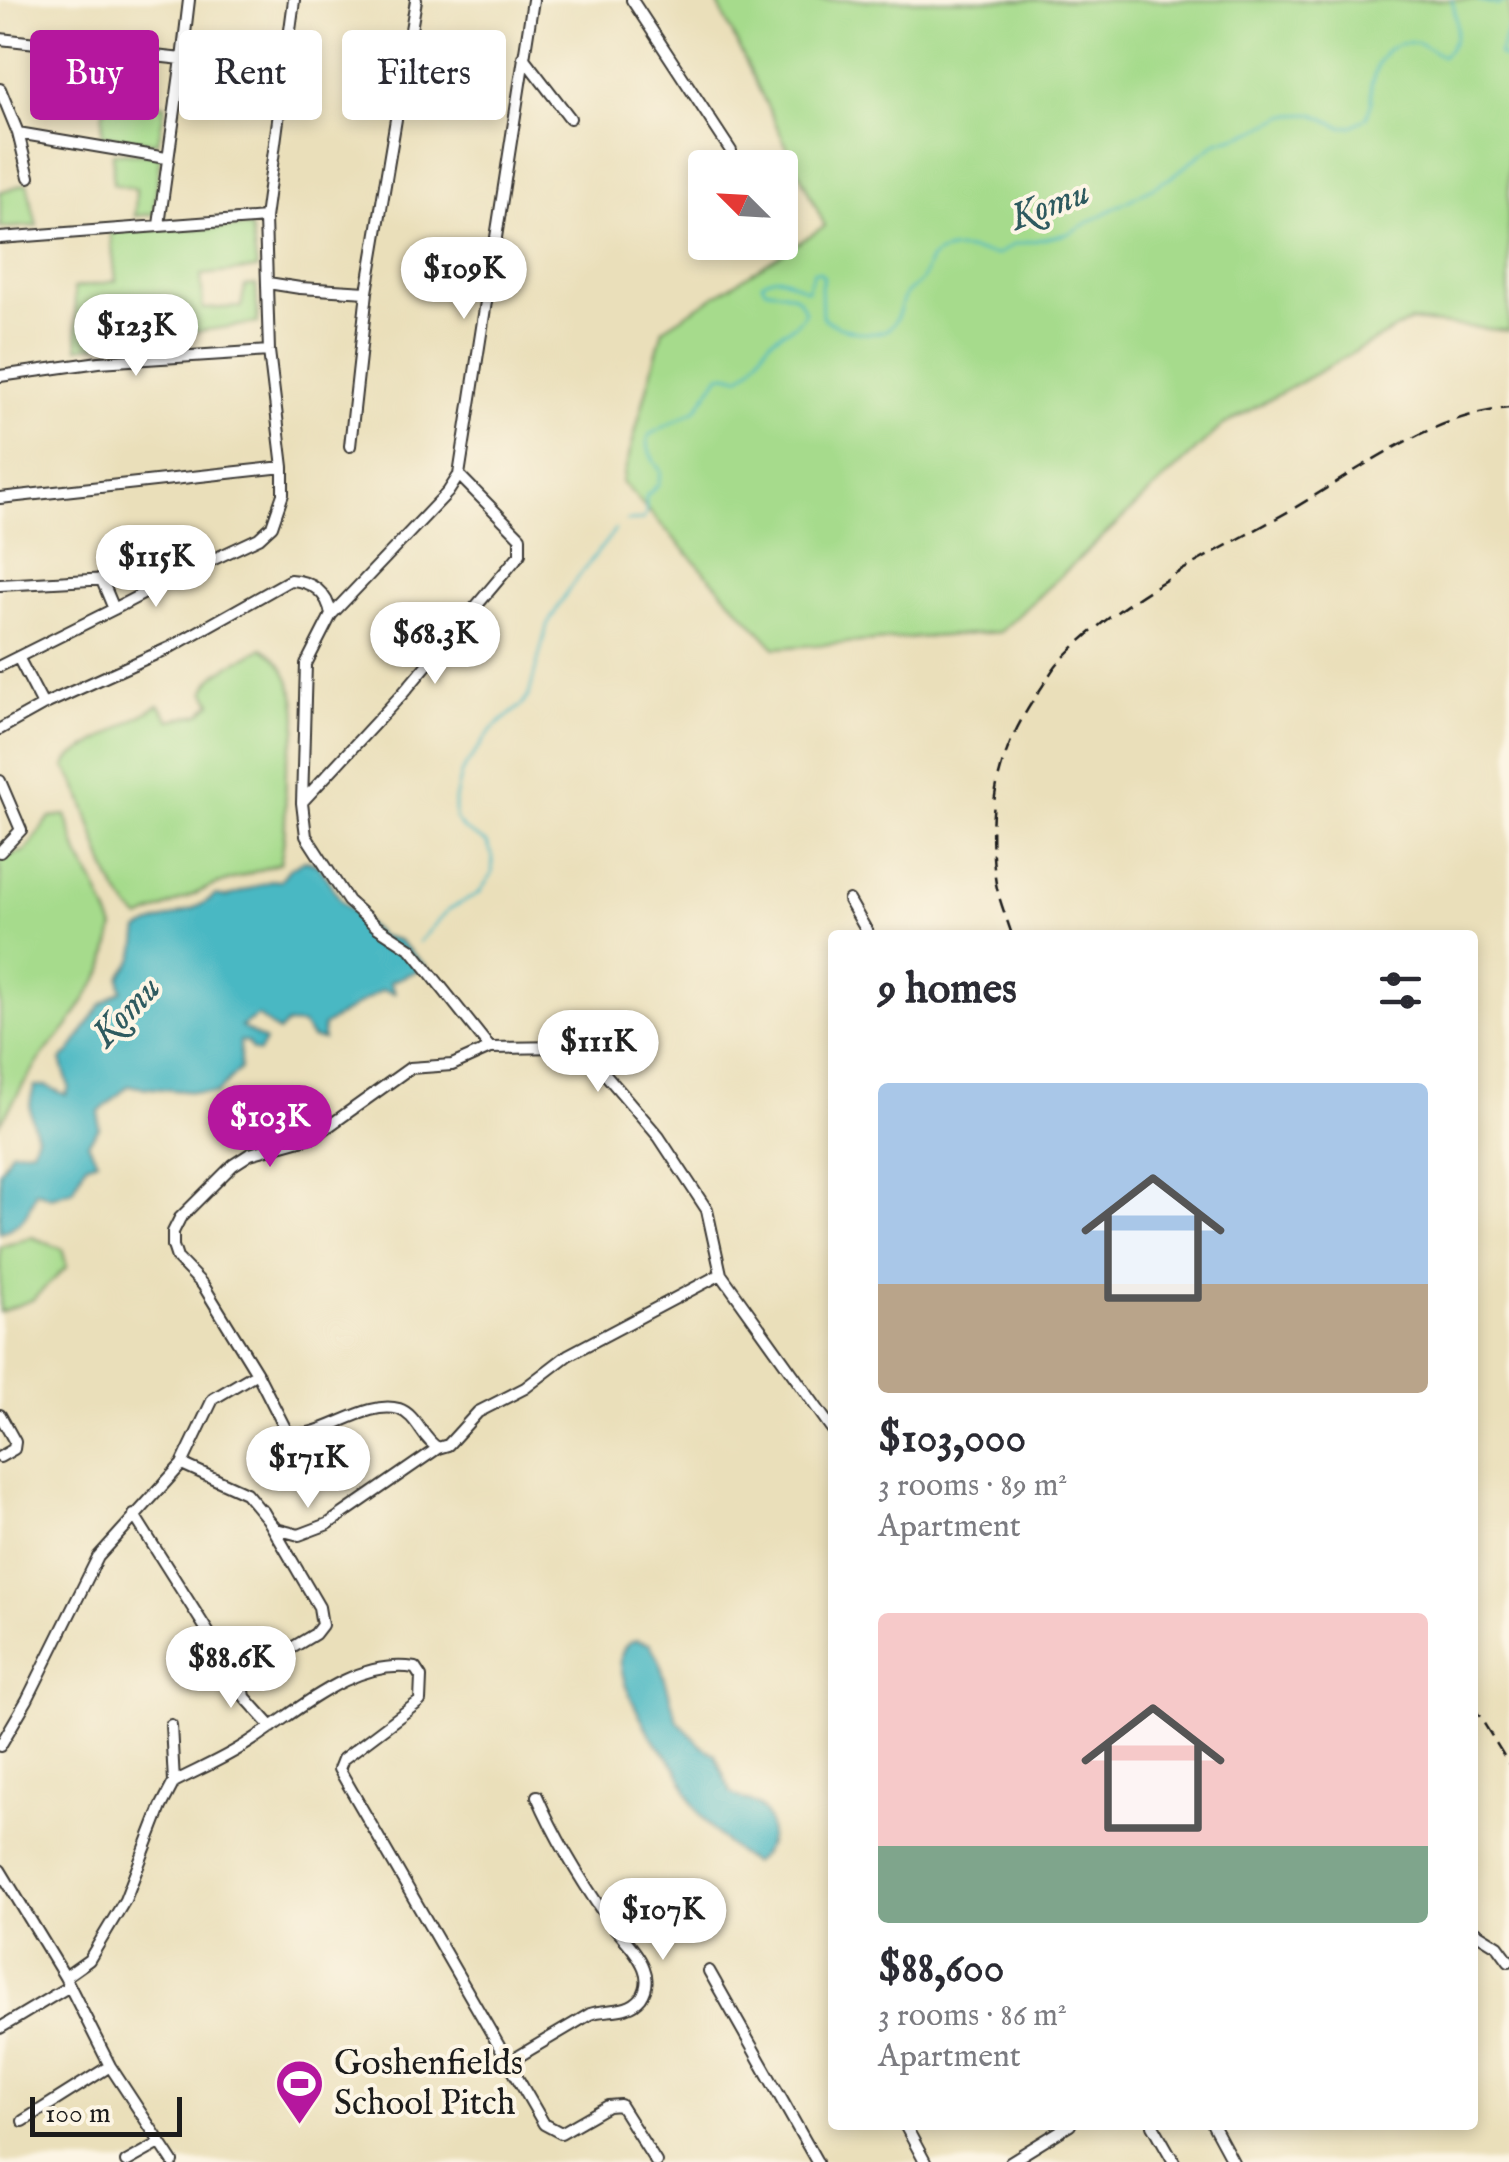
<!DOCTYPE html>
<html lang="en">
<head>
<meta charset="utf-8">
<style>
	:root { --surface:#fff; --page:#f2f2f3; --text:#2b2b33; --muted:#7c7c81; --accent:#b5179e }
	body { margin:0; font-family:"IM FELL English",serif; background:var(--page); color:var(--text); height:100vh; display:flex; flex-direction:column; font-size:38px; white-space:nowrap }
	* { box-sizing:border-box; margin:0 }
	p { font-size:32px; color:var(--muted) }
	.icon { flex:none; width:55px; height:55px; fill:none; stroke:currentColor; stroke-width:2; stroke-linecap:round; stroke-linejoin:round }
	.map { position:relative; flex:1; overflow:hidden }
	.details { position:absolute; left:828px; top:930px; width:650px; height:1200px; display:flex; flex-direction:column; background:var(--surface); border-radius:10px; box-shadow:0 5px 15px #0003 }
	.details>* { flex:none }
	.banner { position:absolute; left:30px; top:30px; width:648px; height:90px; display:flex; gap:20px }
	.needle { width:65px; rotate:294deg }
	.tools { position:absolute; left:688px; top:150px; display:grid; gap:20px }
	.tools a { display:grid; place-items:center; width:110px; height:110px; border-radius:10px; background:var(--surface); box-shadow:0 5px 15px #0003; font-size:50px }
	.scale { position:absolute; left:30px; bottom:25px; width:152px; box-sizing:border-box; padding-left:10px; border:5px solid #1c1c1c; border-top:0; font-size:28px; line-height:35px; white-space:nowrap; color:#1c1c1c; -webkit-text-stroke:8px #fcf5e5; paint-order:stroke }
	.price { position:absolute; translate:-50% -85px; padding:0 22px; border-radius:35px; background:#fff; color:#222; font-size:32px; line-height:65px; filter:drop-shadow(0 2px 5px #0008) }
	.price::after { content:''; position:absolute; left:50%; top:60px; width:30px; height:22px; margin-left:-15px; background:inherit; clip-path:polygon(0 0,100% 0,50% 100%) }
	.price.selected { background:var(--accent); color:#fff }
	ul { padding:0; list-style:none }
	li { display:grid; align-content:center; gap:20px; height:530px; padding:0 50px }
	li span { display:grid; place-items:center; height:310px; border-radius:10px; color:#555 }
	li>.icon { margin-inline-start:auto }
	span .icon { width:180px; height:180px; fill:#fffc; stroke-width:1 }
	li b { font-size:42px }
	h2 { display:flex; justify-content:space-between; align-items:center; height:120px; padding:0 50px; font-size:42px }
	.chip { padding:0 35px; border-radius:10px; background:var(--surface); box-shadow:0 5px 15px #0003; font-size:35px; line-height:90px }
	.chip.selected { background:var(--accent); color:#fff }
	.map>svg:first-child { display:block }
	.green { fill:#a6db8c; stroke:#617c54; stroke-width:2.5 }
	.water { fill:#4ab8c3; stroke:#336a70; stroke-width:2.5 }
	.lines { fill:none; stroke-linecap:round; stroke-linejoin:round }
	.stream { stroke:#4ab8c3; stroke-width:2.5 }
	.minor-casing { stroke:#3b3934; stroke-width:14 }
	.minor { stroke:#fff; stroke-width:10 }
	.rail { stroke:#1c1c1c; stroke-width:2.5; stroke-dasharray:15 8; stroke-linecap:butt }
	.labels { text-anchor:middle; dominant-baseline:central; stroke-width:8; stroke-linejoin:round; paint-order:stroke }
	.poi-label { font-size:35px; fill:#1c1c1c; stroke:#fcf5e5; text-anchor:start }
	.water-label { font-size:38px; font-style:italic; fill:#2e5a5f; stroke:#fcf5e5 }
</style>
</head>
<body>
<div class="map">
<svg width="1509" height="2162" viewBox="0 0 1509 2162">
	<rect width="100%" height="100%" fill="#fcf5e5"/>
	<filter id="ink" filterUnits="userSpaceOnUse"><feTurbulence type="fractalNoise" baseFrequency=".01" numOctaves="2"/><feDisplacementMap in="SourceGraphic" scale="20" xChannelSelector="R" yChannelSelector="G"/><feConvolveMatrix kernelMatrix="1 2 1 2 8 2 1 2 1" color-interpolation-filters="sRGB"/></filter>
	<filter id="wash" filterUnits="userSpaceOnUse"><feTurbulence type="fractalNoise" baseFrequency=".0048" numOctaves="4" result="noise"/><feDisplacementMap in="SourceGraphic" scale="40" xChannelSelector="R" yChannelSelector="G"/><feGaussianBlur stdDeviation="2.25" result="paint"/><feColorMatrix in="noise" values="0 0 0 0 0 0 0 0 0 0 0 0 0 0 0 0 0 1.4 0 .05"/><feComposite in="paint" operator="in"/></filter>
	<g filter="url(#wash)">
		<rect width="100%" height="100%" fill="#eadfba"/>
		<path class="green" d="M716,0H1509V331L1410,321L1222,426L1000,632L775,648L622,482L663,329L825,226Z
			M110,101L165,105L158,143L102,135L103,111Z
			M113,153L160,154L154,214L135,216L136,189L113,184Z
			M27,183L37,226L0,228V192Z
			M251,227L257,269L201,275L203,309L241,307L245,286L256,285L258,323L78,348L74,288L116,281L110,230Z
			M263,648C289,664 300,701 296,731C294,744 287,755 286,769C285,801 287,832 280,863L210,887L140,919C94,879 98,814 65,767L71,757L159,705L170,720L200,714L212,703L205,691C212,668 245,660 263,648Z
			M66,815L79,857L94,882L114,928L104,970L67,1028L45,1052L23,1085L0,1124V858L26,851L50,817Z
			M32,1237L62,1249L67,1267L32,1300L0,1312V1247Z"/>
		<path class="water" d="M305,860L318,865L342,902L381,936L398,940L427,967L390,982L395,993L382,990L323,1026V1040L312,1038L303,1025L287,1024L278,1032L258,1016L241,1027L265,1041L259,1052L252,1050L247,1042L240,1041V1069L216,1094L128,1086L99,1112V1128L88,1143L97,1160L86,1164L73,1190L51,1197L36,1191C25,1217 29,1220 0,1233V1171L11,1151L32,1149L37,1135C30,1117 27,1104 35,1086H46L66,1095L69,1087L61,1060L70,1052L100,1006L122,990C115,971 128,972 134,958C137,950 137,939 139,930C164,916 193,914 215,895L227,897L273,880L280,881L289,869Z
			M636,1640L650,1644L660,1662L677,1720L703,1747L715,1754L731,1793C740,1799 753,1801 760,1807C778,1824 770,1852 752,1863C733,1851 714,1833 701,1816C691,1803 687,1789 680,1775C673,1759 657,1747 648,1731C636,1709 601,1649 636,1640Z"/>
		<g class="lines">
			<path class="stream" d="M1478,0L1498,5L1507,0
				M1509,25L1499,55L1509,59
				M627,521L642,520L646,515V496L658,485L661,472C654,460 645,450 649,435L696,410L720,375L727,374L739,377C759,367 757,352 772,339C784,329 797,328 805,312C799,291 784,292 765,289L762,283C781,269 791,284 807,290L814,271L820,272L824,277L821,286L822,317C837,329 879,343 893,324C900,316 900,304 905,295C909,289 918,286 922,279C928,270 925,260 937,254C958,244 976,252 997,255L1013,245L1067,234L1170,178L1217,142L1252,132L1287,115L1314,114L1342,127L1353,126L1366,118L1372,101L1371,84L1378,63L1386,51L1400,43L1417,42L1442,56C1461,41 1458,22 1452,0
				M419,942L448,910L479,893L492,874L493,857L487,843L463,829L455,819V799L461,773L492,729L522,705L529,695L547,626L568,590L615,530"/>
		</g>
	</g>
	<g filter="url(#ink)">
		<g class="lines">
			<defs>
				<path id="minor" d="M632,0L731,151
					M0,39L182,59L159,225
					M523,57L570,118
					M182,59L189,0
					M0,89L18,133L166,158
					M18,133L29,177
					M0,238L265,218
					M268,283L300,288L367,292L416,0
					M0,376L99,362L269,351
					M350,446L367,292
					M0,498L283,467
					M0,585L180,575L259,538L272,526L283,494V467L269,351L265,218L294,0
					M114,609L175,577
					M331,615L448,492L459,475L533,0
					M18,657L43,705L169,648L290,580C312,581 328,593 331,615L306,664L302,803L306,836L348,901L377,927L411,949L490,1048
					M0,666L114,609L101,578
					M0,729L43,705
					M0,781L21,830L0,852
					M302,802L404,692L520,554V537L459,475
					M849,900L869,935
					M721,1274L568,1355L525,1388L478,1412L448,1445L438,1448C422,1439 417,1415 399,1409C363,1398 312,1448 286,1430L257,1373L203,1285L177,1258L173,1246V1232L180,1218L233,1165L250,1154L315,1136L410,1068L452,1065L490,1048L565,1047L589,1055L659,1137L707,1210L721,1274L832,1429
					M0,1415L15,1442L14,1449L0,1457
					M182,1464L246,1493L276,1529L299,1535L328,1524L438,1448
					M134,1515L234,1673L242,1678L315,1634L322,1625L319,1607L263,1511
					M242,1678L245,1697L272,1727
					M0,1746L27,1700L98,1557L182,1464L213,1399L257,1373
					M174,1782C197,1770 221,1760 243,1746C293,1716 351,1657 415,1668L421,1677L420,1701L343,1759L339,1769L544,2124L561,2133L608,2106L620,2105L656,2162
					M0,1870L65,1977L110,2066L173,2162
					M1472,1930L1498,1946L1509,1961
					M709,1971L817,2162
					M65,1977L89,1960L125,1900L161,1807L174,1782L171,1725
					M0,2028L68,1987
					M509,2062L590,2014C606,2008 628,2014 641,1998C647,1989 648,1978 644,1968C637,1950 619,1934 607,1918C580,1879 556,1840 537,1796
					M23,2121L110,2066
					M905,2125L925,2162
					M1153,2125L1174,2162
					M1213,2125L1233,2162
					M126,2162L160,2143
					M1010,2162L1070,2125"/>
			</defs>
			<use href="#minor" class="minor-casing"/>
			<use href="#minor" class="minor"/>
			<path class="rail" d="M1012,935C1006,916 997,896 995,877C986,803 998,751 1040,690C1047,680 1053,667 1062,659C1125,594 1214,554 1291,510C1359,470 1428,416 1509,408
				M1472,1704L1509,1764"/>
		</g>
	</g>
	<defs>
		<symbol id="stadium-pin" viewBox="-11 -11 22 30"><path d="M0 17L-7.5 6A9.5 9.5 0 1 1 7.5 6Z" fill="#b5179e" stroke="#fcf5e5"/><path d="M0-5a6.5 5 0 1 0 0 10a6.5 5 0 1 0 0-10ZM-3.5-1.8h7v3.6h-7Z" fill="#fff"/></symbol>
	</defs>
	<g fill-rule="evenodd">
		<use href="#stadium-pin" x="272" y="2056" width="55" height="75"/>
	</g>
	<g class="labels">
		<g class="poi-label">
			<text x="334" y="2064">Goshenfields<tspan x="334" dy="40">School Pitch</tspan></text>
		</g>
		<g class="water-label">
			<text transform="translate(1050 206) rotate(-21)">Komu</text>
			<text transform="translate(127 1012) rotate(-47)">Komu</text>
		</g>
	</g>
</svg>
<div class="tools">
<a><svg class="needle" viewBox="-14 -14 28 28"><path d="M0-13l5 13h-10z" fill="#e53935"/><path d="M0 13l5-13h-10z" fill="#7c7c81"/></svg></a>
</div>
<div class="scale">100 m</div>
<b class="price" style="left:464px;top:322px">$109K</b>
<b class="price" style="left:136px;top:379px">$123K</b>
<b class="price" style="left:156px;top:610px">$115K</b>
<b class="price" style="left:435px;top:687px">$68.3K</b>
<b class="price" style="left:598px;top:1095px">$111K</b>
<b class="price selected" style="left:270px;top:1170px">$103K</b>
<b class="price" style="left:308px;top:1511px">$171K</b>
<b class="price" style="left:231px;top:1711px">$88.6K</b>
<b class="price" style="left:663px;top:1963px">$107K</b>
<div class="banner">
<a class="chip selected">Buy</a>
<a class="chip">Rent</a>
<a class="chip">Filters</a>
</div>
<section class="details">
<h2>9 homes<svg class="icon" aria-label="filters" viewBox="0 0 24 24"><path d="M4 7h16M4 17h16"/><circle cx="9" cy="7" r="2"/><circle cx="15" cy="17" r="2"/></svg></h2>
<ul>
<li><span style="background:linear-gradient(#a9c7e8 65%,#b9a48a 0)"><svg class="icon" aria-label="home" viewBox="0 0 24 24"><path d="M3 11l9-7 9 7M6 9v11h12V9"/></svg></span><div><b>$103,000</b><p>3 rooms · 89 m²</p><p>Apartment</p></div></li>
<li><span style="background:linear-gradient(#f6c9c9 75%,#7fa58c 0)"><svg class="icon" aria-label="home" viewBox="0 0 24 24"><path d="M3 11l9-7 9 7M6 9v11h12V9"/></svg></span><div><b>$88,600</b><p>3 rooms · 86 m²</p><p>Apartment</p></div></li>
</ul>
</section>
</div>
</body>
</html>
